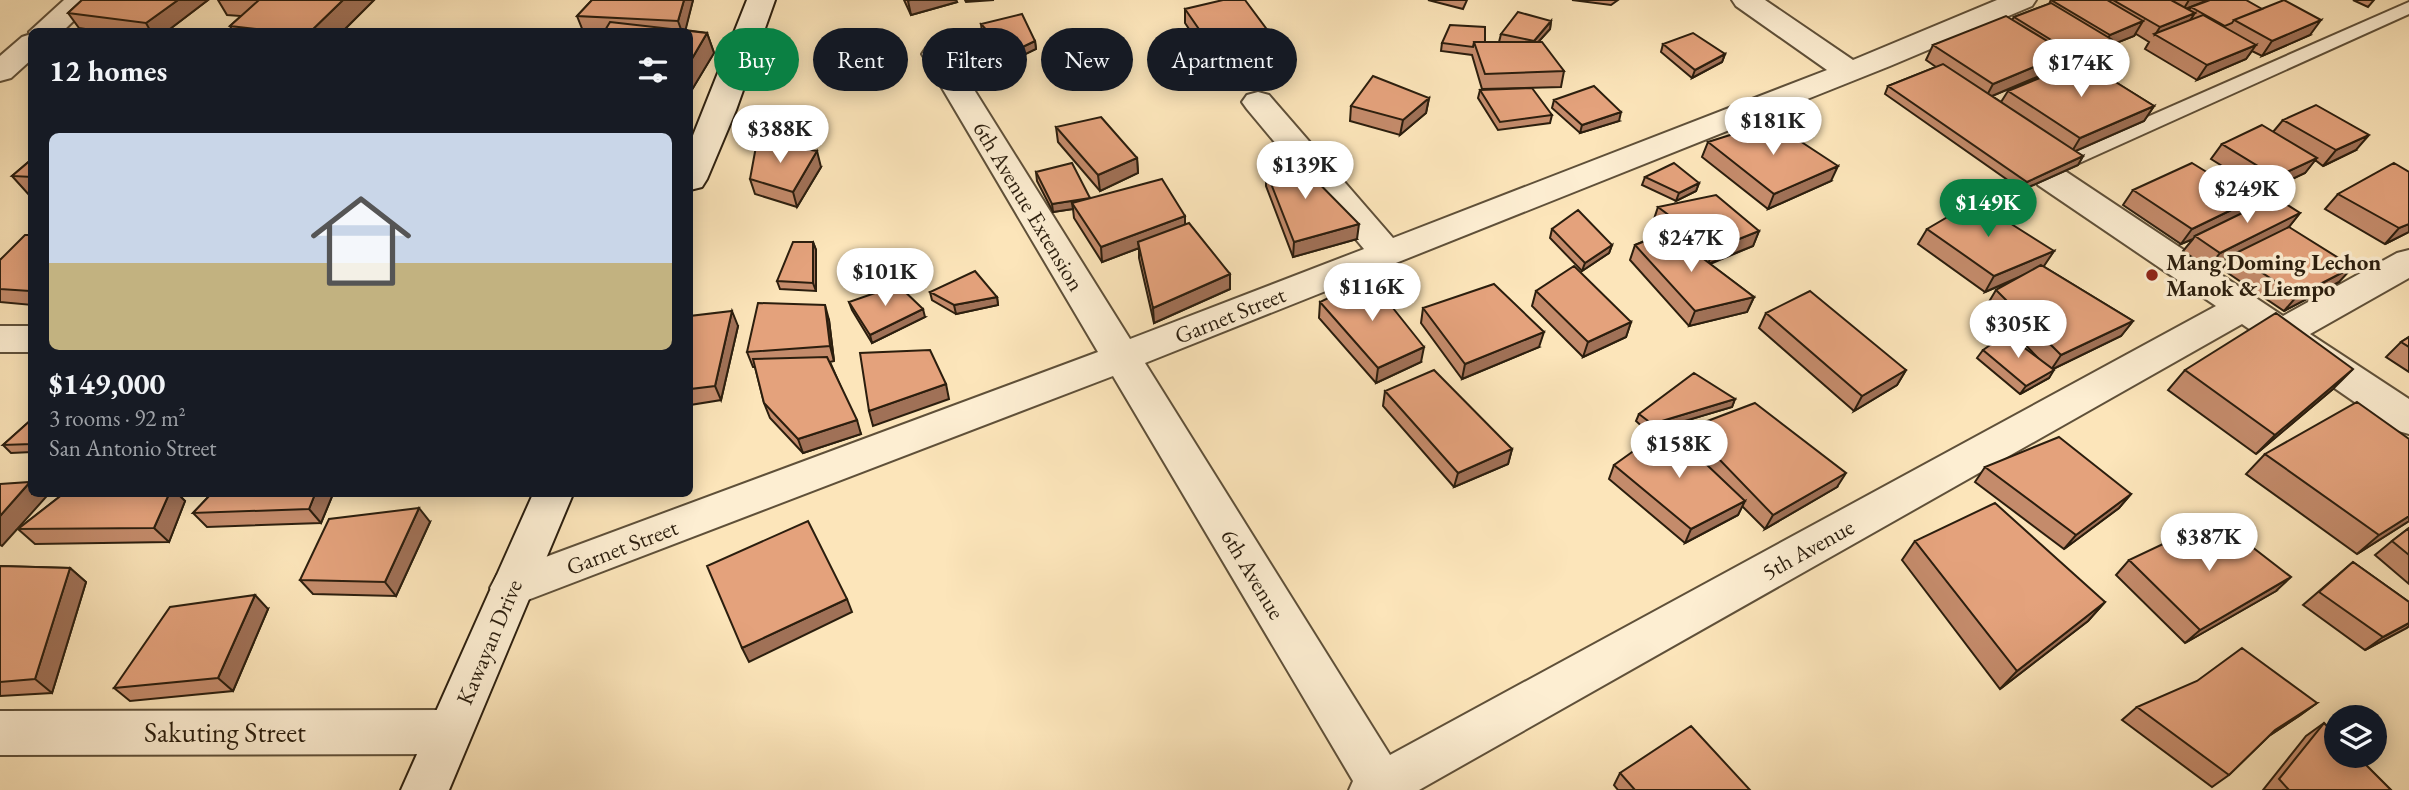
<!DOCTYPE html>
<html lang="en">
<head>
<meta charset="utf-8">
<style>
	:root { --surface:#171b24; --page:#242831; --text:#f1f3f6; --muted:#9ea1a6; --line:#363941; --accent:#0b8043 }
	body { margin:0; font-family:"EB Garamond",serif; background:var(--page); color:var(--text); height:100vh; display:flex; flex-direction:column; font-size:26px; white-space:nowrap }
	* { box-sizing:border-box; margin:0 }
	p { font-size:23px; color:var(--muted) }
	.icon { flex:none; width:38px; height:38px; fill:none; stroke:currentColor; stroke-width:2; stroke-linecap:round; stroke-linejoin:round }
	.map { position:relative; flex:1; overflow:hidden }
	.sheet { position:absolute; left:28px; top:28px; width:665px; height:469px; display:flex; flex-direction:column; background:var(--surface); border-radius:10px; box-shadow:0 4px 18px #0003 }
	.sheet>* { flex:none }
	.banner { position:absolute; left:714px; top:28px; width:665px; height:63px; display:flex; gap:14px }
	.buttons { position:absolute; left:2324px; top:705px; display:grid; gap:14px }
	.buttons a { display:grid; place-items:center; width:63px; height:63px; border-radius:50%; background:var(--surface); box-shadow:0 4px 18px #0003; font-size:35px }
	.price { position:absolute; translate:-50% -60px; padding:0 16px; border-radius:24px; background:#fff; color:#222; font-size:23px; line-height:46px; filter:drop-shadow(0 2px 4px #0008) }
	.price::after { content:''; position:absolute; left:50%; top:42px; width:21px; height:16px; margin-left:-10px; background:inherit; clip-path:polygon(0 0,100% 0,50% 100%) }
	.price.current { background:var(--accent); color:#fff }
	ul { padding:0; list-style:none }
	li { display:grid; align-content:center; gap:14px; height:371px; padding:0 21px }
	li+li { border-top:2px solid var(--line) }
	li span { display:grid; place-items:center; height:217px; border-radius:10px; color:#555 }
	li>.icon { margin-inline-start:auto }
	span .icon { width:126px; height:126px; fill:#fffc; stroke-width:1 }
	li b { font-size:30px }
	h2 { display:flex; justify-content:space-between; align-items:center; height:84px; padding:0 21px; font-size:30px }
	.tag { padding:0 24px; border-radius:32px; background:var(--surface); box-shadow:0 4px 18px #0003; font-size:24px; line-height:63px }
	.tag.current { background:var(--accent); color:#fff }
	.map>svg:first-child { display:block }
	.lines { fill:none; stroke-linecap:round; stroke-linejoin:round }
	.lane-casing { stroke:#5f5039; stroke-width:4 }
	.street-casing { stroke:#5f5039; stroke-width:4 }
	.secondary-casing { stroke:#2b1e0e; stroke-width:4 }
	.lane { fill:#fdeed2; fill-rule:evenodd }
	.street { fill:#fdeed2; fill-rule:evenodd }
	.secondary { fill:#fdeed2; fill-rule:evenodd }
	.wall { fill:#c48b6b; stroke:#2b1e0e; stroke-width:2; fill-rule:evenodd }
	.shaded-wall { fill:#a07157; stroke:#2b1e0e; stroke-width:2 }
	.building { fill:#e4a27c; stroke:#2b1e0e; stroke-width:2 }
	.poi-dot { fill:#8f2418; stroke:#fdeed2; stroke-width:2.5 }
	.labels { text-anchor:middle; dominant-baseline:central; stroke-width:7; stroke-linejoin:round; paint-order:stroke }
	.street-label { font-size:23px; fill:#2b1e0e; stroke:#fdeed2 }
	.poi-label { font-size:23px; font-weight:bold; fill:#2b1e0e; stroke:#fdeed2; text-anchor:start }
	.near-street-label { font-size:28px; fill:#2b1e0e; stroke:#fdeed2 }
</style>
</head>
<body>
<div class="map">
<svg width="2409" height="790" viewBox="0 0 2409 790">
	<rect width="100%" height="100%" fill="#fce5ba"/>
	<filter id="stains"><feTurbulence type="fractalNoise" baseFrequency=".00286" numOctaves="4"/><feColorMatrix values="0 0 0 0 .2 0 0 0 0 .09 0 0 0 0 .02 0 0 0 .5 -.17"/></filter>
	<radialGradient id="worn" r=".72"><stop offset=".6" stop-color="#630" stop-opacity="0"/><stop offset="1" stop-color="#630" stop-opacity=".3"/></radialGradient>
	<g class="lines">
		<defs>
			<path id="lane" d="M2409,2V14L2077,164H2063L2060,159L2063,154Z"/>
			<path id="street" d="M64,0H95L62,32H32V59L11,78L0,81V56L22,37L31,34L29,32Z
				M1732,0H1765L1853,60L1997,0H2036L2032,6L1890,66L1145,363L1390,755L2216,306L2038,185L2033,177L2038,169L2050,166L2062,169L2283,316L2397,253L2409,250V278L2310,334L2409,399V434L2395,430L2242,324L1419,790H1349L1353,781L1113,376L512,606L497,601L490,588L497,575L1098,352L922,54L926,48L937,45L948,48L1130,339L1364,249L1247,109L1242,102L1247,95L1258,92L1269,95L1393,238L1827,70L1736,6Z
				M0,326H32V352H0Z
				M449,710L466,717L472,732L466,747L449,754L0,755V711Z"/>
			<path id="secondary" d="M747,0H775L736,110L707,179L702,187L690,190V143Z
				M533,494H573L449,790H401Z"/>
		</defs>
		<use href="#lane" class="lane-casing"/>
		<use href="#street" class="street-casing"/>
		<use href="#secondary" class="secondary-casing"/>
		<use href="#lane" class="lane"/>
		<use href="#street" class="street"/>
		<use href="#secondary" class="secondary"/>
	</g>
	<path class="wall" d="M82,0H208L166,32H104L79,28L68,13Z
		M218,0H374L342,32H233L230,26L241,16L227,15Z
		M592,0H693L685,30L707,33L714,53L690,93V32L583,31L577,16Z
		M904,0H956L957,2L911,15Z
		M965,0H994L966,2Z
		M1428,0H1467L1463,9Z
		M1572,0H1618L1611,5Z
		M2051,0H2208L2186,9L2189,10L2191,7L2310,35L2262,56L2252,51L2246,59L2197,80L2145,49L2149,42L2136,34L2134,36L2106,47L2102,54L2083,62L2154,106L2144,121L2075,151L2083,156L2078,165L2022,190L1885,94L1888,86L1936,67L1926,60L1933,45L2012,20L2014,17L2049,4ZM2060,65L2064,68L2008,91L2001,102L1992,96L2058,68Z
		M2353,0H2374L2368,7Z
		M1185,9L1267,46L1210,60L1185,23Z
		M1551,21L1550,29L1538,42L1564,71L1561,87L1482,89L1472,55L1441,51L1442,43L1499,42L1501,34Z
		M981,24L1035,41L1036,49L1009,62L982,32Z
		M1663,44L1725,54L1722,62L1692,78L1661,52Z
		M1480,90L1552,115L1550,123L1498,130L1478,98Z
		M1429,98L1426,113L1400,135L1350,121L1351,106Z
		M1554,100L1619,121L1580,133L1552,108Z
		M2283,120L2356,150L2323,166L2315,160L2305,173L2264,192L2211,159L2222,144L2273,132Z
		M1056,127L1137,158L1138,173L1100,191L1058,142Z
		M1708,142L1831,181L1768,209L1702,157Z
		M32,159V196H30L12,176Z
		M821,167L797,207L755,194L750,179Z
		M1266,171L1357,239L1293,257L1266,186Z
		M1036,172L1090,198L1185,225L1230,274V289L1154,323L1139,258V248L1102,262L1074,218L1073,209L1053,212L1037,181Z
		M2409,172V232L2385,244L2325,209L2338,194Z
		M1645,177L1699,183L1696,191L1676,201L1642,185Z
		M2133,190L2242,213H2300L2289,227L2339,282L2284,311L2222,269L2233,255L2208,268L2183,251L2193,239L2181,244L2123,205Z
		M1658,207L1759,231L1753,246L1710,264L1754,297L1747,312L1689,326L1630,260L1635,245L1666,232L1653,222Z
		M1552,229L1612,245L1609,253L1582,271L1550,238Z
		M1927,229L2054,251L2043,266L2133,321L2121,336L2053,369L2049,378L2020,394L1977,358L1983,350L2039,359L1987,305L1996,290L2026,274L1985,292L1918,244Z
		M32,235V305L0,302V260Z
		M813,242L816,250V291L780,289L777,281Z
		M1536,291L1631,322L1626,337L1583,357L1532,306Z
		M930,292L997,297L998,305L956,314L932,300Z
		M849,302L925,317L872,343L852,310Z
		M1320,302L1421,362L1376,383L1319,318Z
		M1423,308L1539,347L1462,379L1421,323Z
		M1766,313L1906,370L1897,385L1854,411L1759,328Z
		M690,316L738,326L721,400L690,405Z
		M829,320L834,361L830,362L861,434L803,453L770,418L764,403L755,367H753L747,352Z
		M2409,337V372L2386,357L2401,342Z
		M2185,370L2333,389L2256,454L2168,390Z
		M1385,391L1512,449L1508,464L1454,487L1383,406Z
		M1735,399L1732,407L1648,432L1636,421L1639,414Z
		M32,419V452L11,453L3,445Z
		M1689,428L1837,487L1765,529L1742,506L1738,515L1685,543L1609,479L1614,465L1683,442Z
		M2265,454L2409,521L2357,554L2246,474Z
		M1985,467L2131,494L2119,508L2064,549L1975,482Z
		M63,494H178L185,501L169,542L35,544L18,529Z
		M211,494H333L321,523L207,527L193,513Z
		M430,522L396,596L313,594L300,580Z
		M2409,528V584L2375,555L2392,541Z
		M1915,541L2105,602L2088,621L2000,689L1902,560Z
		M2129,560L2276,591L2185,643L2116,575Z
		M2353,562L2409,602V626L2365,650L2303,605Z
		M0,566L70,568L86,582L52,693L0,696Z
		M268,609L233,691L130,701L114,688Z
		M2317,703L2299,716L2269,736L2229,775L2212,787L2122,720L2137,707Z
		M2324,723L2391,790H2263L2306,736Z
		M1620,773L1750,790H1618L1614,785Z"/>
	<path class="shaded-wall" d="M178,0H208L166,32H151L146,23Z
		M343,0H374L342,32H310Z
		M684,0H693L685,32H682L678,21Z
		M910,0H956L957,2L911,15L908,1Z
		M2189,0H2208L2183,10Z
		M2195,13L2185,28L2155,35L2160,27Z
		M2321,20L2310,35L2262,56L2272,41Z
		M1551,21L1550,29L1532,49L1534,41Z
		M2143,21L2134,36L2106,47L2102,54L2066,69L2074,54L2106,41L2110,35Z
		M1268,31L1267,46L1210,60V45Z
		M707,33L714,53L690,93V62Z
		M1035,41L1036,49L1009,62L1008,54Z
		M2256,45L2246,59L2197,80L2207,65Z
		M2067,53L2058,68L1985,99L1993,84Z
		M1725,54L1722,62L1692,78L1695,70Z
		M1429,98L1426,113L1400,135L1403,120Z
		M2154,106L2144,121L2071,153L2080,138Z
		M1621,112L1619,121L1580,133L1582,125Z
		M2369,135L2356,150L2323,166L2336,150Z
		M817,151L821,167L797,207L793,192Z
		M2083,156L2078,165L2022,190L2027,182Z
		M1137,158L1138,173L1100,191L1098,175Z
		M2317,158L2305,173L2264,192L2276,177Z
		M1838,166L1831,181L1768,209L1774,194Z
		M1699,183L1696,191L1676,201L1679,193Z
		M1090,198L1091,206L1072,203L1073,209L1053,212L1052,204Z
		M2252,200L2240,215L2195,236L2193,239L2181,244L2192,229Z
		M2300,213L2288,228L2208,268L2220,253Z
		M1185,216V231L1138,242L1139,248L1102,262L1101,247Z
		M1359,224L1357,239L1293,257L1294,242Z
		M2409,224V232L2385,244L2399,228Z
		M1759,231L1753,246L1708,264L1714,249Z
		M813,242L816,250V291L813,283Z
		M1612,245L1609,253L1582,271L1585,263Z
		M2054,251L2044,266L1985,292L1994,276Z
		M2353,267L2339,282L2284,311L2297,296Z
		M1230,274V289L1154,323L1153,308Z
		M997,297L998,305L956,314L954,305Z
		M1754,297L1747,312L1689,326L1695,311Z
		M825,305L829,320L834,361L830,346Z
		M923,309L925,317L872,343L870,335Z
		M732,311L738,326L721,400L715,386Z
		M2133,321L2121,336L2051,370L2061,355Z
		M1631,322L1626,337L1583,357L1588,342Z
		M1544,332L1539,347L1462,379L1465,364Z
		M1424,347L1421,362L1376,383L1378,368Z
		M2353,369L2333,389L2256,454L2275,435Z
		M1906,370L1897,385L1854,411L1862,396Z
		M2054,370L2049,378L2020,394L2026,386Z
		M946,384L949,399L873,426L869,411Z
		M1735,399L1732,407L1648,432L1652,424Z
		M857,420L861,434L803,453L798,439Z
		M1512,449L1508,464L1454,487L1458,473Z
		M1846,473L1837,487L1765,529L1773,515Z
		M30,482L32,484V494H42L46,497L2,546L0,545V516Z
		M169,494H178L185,501L169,542L154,528Z
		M315,494H333L321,523L309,509Z
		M2131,494L2119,508L2064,549L2076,535Z
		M1745,501L1738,515L1685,543L1691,529Z
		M419,508L430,522L396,596L385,582Z
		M2409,516V521L2357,554L2379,535Z
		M70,568L86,582L52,693L35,679Z
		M2291,577L2276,591L2185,643L2200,630Z
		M255,595L268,609L233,691L218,678Z
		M847,599L852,612L749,662L742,648Z
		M2105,602L2088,621L2000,689L2017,671Z
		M2409,623V626L2407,628L2365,650L2383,637Z
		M2317,703L2299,716L2258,743L2275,730Z"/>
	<path class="building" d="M82,0H178L146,23L68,13Z
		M259,0H343L310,32H284L230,26Z
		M592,0H684L678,21L577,16Z
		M1223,0H1245L1268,31L1210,45L1185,9Z
		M2051,0H2107L2143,21L2110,35Z
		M2113,0H2171L2195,13L2160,27Z
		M2210,0H2246L2262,9L2234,20L2232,23L2225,26L2191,7Z
		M2284,0L2321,20L2272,41L2234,20Z
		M2051,3L2111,39L2074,54L2014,17Z
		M1518,12L1551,21L1534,41L1501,34Z
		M1022,14L1035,41L1008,54L981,24Z
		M2203,15L2256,45L2207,65L2154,34Z
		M2006,16L2067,53L1993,84L1933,45Z
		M610,22L707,33L690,62V32H604Z
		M1450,25L1485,27V42H1474L1473,47L1442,43Z
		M1693,33L1725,54L1695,70L1663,44Z
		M1474,42H1542L1564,71L1485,74Z
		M2082,61L2154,106L2080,138L2008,91Z
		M1943,64L2083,156L2027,182L1888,86Z
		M1373,76L1429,98L1403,120L1351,106Z
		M1594,86L1621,112L1582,125L1554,100Z
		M1532,88L1552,115L1500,122L1480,90Z
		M2316,105L2369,135L2336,150L2283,120Z
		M1101,117L1137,158L1098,175L1056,127Z
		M1771,122L1838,166L1774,194L1708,142Z
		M2262,125L2317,158L2276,177L2222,144Z
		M757,141L817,151L793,192L750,179Z
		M1287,151L1359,224L1294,242L1266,171Z
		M32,159V177L12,176Z
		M1072,163L1090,198L1052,204L1036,172Z
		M1674,163L1699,183L1679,193L1645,177Z
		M2192,163L2252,200L2192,229L2133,190Z
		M2394,163L2409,172V224L2399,228L2338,194Z
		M1162,179L1185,216L1101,247L1072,203Z
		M1716,195L1759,231L1714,249L1658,207Z
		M2275,197L2300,213L2220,253L2195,236Z
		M1975,201L2054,251L1994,276L1927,229Z
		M1578,210L1612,245L1585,263L1552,229Z
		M1189,223L1230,274L1153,308L1138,242Z
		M2289,227L2353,267L2297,296L2234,254Z
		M1668,232L1754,297L1695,311L1635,245Z
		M25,235H32V290L30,291L0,289V260Z
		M793,242H813V283L777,281Z
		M2041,265L2133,321L2061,355L1996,290Z
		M1574,266L1631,322L1588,342L1536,291Z
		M975,271L997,297L954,305L930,292Z
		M1369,278L1424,347L1378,368L1320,302Z
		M1494,284L1544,332L1465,364L1423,308Z
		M898,285L923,309L870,335L849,302Z
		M1810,291L1906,370L1862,396L1766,313Z
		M758,303L825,305L830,346L747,352Z
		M732,311L715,386L690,389V316Z
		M2276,313L2353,369L2275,435L2185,370Z
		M2006,334L2054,370L2026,386L1983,350Z
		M2409,337V347L2401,342Z
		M930,350L946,384L869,411L860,353Z
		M827,357L857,420L798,439L764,403L753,359Z
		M1434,370L1512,449L1458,473L1385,391Z
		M1694,373L1735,399L1652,424L1639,414Z
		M2357,402L2409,439V516L2379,535L2265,454Z
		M1755,403L1846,473L1773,515L1689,428Z
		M32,419V444L3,445Z
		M1667,427L1745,501L1691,529L1614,465Z
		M2059,437L2131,494L2076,535L1985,467Z
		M30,482L0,516V484Z
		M63,494H169L154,528L18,529Z
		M211,494H315L309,509L193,513Z
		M1995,503L2105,602L2017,671L1915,541Z
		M419,508L385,582L300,580L329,519Z
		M2216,519L2291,577L2200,630L2129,560Z
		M808,521L847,599L742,648L707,566Z
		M2409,528V555L2392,541Z
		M2353,562L2409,602V623L2383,637L2319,592Z
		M0,566L70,568L35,679L0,682Z
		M255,595L218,678L114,688L170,607Z
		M2242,648L2317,703L2275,730L2229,775L2137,707L2197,681Z
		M2324,723L2336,736V756H2357L2391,790H2289L2279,779Z
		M1691,726L1750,790H1635L1620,773Z"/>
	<circle class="poi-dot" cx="2152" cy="275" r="7"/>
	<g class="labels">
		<g class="street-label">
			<text transform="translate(1029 206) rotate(59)">6th Avenue Extension</text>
			<text transform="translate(1230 315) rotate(-22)">Garnet Street</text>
			<text transform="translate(622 547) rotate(-21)">Garnet Street</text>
			<text transform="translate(1808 549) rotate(-29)">5th Avenue</text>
			<text transform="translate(1253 574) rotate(59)">6th Avenue</text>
			<text transform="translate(489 642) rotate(-67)">Kawayan Drive</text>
		</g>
		<g class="poi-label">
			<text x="2166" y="262">Mang Doming Lechon<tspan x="2166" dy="26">Manok &amp; Liempo</tspan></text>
		</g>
		<g class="near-street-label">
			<text x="225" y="732">Sakuting Street</text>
		</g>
	</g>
	<rect width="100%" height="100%" filter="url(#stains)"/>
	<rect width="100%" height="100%" fill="url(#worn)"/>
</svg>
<div class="buttons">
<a><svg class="icon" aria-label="layers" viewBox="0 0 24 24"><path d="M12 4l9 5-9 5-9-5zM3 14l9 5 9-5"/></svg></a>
</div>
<b class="price" style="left:2081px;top:99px">$174K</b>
<b class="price" style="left:1773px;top:157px">$181K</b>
<b class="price" style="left:780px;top:165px">$388K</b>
<b class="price" style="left:1305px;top:201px">$139K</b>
<b class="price" style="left:2247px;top:225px">$249K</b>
<b class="price current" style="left:1988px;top:239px">$149K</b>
<b class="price" style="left:1691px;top:274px">$247K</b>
<b class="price" style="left:885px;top:308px">$101K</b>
<b class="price" style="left:1372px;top:323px">$116K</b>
<b class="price" style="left:2018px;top:360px">$305K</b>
<b class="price" style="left:1679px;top:480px">$158K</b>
<b class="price" style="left:2209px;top:573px">$387K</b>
<div class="banner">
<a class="tag current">Buy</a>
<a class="tag">Rent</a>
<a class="tag">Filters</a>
<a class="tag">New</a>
<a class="tag">Apartment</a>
</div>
<section class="sheet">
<h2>12 homes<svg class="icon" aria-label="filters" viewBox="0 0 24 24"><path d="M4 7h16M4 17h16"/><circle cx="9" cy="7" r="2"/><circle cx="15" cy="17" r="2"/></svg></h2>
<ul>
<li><span style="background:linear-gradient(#c9d6e8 60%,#c2b280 0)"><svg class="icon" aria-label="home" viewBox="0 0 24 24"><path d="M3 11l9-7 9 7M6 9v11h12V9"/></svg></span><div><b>$149,000</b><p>3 rooms · 92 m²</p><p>San Antonio Street</p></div></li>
</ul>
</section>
</div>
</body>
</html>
